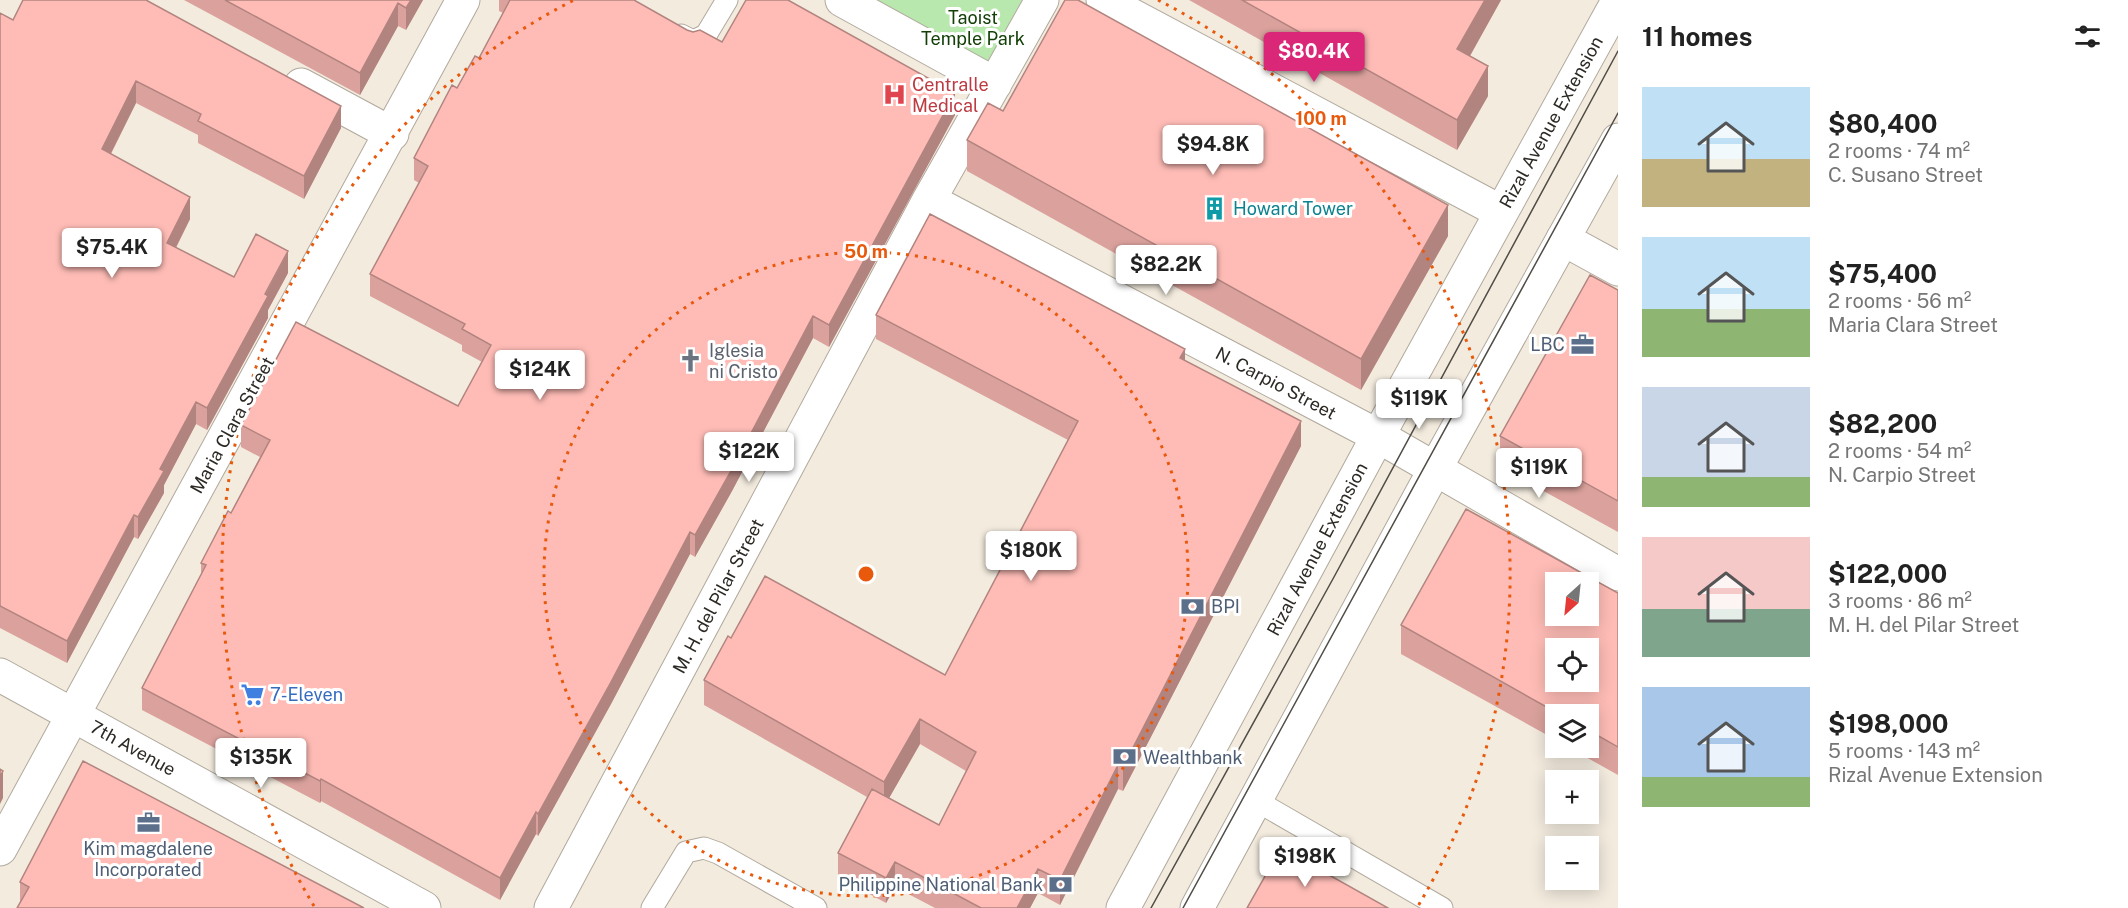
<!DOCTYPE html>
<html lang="en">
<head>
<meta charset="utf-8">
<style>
	:root { --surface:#fff; --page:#f2f2f2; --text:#222; --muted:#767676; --accent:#db2777 }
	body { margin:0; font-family:"Public Sans",sans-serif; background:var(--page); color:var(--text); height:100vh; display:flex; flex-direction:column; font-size:22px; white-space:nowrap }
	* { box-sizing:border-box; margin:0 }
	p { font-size:20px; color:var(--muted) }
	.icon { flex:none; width:33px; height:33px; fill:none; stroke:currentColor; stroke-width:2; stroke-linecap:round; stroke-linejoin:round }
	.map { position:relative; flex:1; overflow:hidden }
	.details { display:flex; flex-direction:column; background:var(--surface); width:510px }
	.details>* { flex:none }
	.needle { width:39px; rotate:207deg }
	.controls { position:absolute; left:1545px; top:572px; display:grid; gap:12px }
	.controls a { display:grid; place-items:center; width:54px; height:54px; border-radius:0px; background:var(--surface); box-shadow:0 3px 15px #0003; font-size:30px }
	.price { position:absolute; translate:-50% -51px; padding:0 14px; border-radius:6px; background:#fff; color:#222; font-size:20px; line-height:39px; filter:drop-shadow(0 2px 3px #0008) }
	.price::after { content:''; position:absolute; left:50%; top:36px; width:18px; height:14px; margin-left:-9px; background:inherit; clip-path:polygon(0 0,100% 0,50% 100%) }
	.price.active { background:var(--accent); color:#fff }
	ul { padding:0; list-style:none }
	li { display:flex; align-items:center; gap:18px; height:150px; padding:0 24px }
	li span { display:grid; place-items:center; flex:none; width:168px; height:120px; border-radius:0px; color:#555 }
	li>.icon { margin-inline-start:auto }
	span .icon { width:72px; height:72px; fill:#fffc; stroke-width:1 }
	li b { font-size:26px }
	h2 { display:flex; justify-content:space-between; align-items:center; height:72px; padding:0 24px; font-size:26px }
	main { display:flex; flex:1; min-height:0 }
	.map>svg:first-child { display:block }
	.green { fill:#b8e8ad }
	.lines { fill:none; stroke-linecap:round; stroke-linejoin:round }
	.service-casing { stroke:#b0a99d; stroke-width:23 }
	.minor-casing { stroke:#b0a99d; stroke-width:35 }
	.tertiary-casing { stroke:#b0a99d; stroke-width:35 }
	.primary-casing { stroke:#b0a99d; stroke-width:35 }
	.service { stroke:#fff; stroke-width:21 }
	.minor { stroke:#fff; stroke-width:33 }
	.tertiary { stroke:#fff; stroke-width:33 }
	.primary { stroke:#fff; stroke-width:33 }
	.tram { stroke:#504c46; stroke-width:1.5 }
	.wall { fill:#dba29d; fill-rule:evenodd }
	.shaded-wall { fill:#b2847f }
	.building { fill:#ffbcb6; stroke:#b2847f; stroke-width:1.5; fill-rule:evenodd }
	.ring { fill:none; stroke:#e8590c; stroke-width:3; stroke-dasharray:3 6 }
	.labels { text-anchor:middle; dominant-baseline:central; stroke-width:6; stroke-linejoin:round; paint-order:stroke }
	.park-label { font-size:18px; fill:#144008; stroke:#fff }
	.health-label { font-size:18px; fill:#be3a42; stroke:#fff; text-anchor:start }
	.street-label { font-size:18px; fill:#2d2a25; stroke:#fff }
	.culture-label { font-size:18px; fill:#0d838f; stroke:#fff; text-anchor:start }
	.service-label { font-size:18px; fill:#4e5e75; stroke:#fff; text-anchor:end }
	.worship-label { font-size:18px; fill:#5b616d; stroke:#fff; text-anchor:start }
	.shop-label { font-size:18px; fill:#366cbe; stroke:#fff; text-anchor:start }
	.centre { fill:#e8590c; stroke:#fff; stroke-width:3 }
	.ring-label { font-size:18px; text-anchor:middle; font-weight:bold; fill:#e8590c; stroke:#fff; stroke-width:6; stroke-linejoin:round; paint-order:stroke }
</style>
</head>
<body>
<main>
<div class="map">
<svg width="1618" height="908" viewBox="0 0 1618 908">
	<rect width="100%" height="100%" fill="#f3ebde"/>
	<path class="green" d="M867,0H1022L986,66Z"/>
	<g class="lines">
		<defs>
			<path id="service" d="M681,35L693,41L706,35L727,0
				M1255,800L1442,908
				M652,908L686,852L704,848L718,853L816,908"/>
			<path id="minor" d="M842,0L995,84
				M1103,0L1501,212
				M301,85L392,134
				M929,200L1378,436L1618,574
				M1563,239L1618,269
				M0,849L463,0
				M551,908L929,200L1042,0"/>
			<path id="tertiary" d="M0,675L424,908"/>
			<path id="primary" d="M1123,908L1378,436L1618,1
				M1197,908L1435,469L1618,140"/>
		</defs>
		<use href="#service" class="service-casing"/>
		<use href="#minor" class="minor-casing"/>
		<use href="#tertiary" class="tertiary-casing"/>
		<use href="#primary" class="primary-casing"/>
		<use href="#service" class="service"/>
		<use href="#minor" class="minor"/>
		<use href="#tertiary" class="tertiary"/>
		<use href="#primary" class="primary"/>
		<path class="tram" d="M1151,908L1334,577L1618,51
			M1183,908L1618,113"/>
	</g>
	<path class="wall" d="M184,0H423L406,30L398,26L360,95Z
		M499,0H634L687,30L722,42L955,115L829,347L813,338L732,491L695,557L690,554L611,704L538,836L536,834L500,900L321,801L320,803L142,710V688L201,575V563L231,513L260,457L241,447V425L458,406L482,362L462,351V345L370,296V274L419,183L414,180V158L457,88L479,58L503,13L499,11Z
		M1189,0H1501L1470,56L1488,96L1457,150Z
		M0,13L13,20L341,128L304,199L198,143V135L136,103L111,154L190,219L176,248L234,277L288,273L268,310V318L207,430L196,424L164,485V493L138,539L134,537L67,663L0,628Z
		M1003,111L1448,236L1361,390L967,171V140Z
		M1618,290V532L1500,467V436Z
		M876,315L1185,360L1301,446L1123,791L1118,789L1060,905L1038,893L1030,908H935L895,887L886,903L838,877V853L867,797L704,705V680L731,638L945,675L1068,440L876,339ZM920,744L966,771L939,825L889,798Z
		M1618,593V775L1568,747H1588V714H1556V740L1401,654V625Z
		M20,882L364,908L20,904Z"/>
	<path class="shaded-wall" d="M411,0H423L406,30V8Z
		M1485,0H1501L1457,79V49Z
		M398,3V26L360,95V73Z
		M1488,66V96L1457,150V120Z
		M136,81V103L102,171V149Z
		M955,93V115L829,347V325Z
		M341,106V128L304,199V176Z
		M190,197V219L167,265V243Z
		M1448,205V236L1361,390V359Z
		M288,251V273L268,310V318L207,430V408Z
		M813,316V338L732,491L695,557V535Z
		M1185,349V373L1180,358Z
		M196,402V424L164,485V493L138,539V517L160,469Z
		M1301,421V446L1123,791V767Z
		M134,515V537L67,663V641Z
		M690,532V554L611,704L538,836V814Z
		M920,719V744L884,807V782Z
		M1118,765V789L1060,905V880Z
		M3,771V798L0,804V777Z
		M321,779V801L320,803V781Z
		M536,812V834L500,900V878Z
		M895,862V887L886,903V878Z
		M1038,869V893L1030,908H1017Z"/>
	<path class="building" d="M23,0H146L341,106L304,176L198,121L201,114L136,81L102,149L190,197L167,243L234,277L256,234L288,251L265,294L268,296L207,408L196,402L160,469L164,471L138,517L134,515L67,641L0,606V13L13,20Z
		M225,0H411L406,8L398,3L360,73Z
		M510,0H634L687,30L693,32L700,30L722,42L746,0H788L955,93L829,325L813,316L732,469L695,535L690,532L611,682L538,814L536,812L500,878L321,779L320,781L142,688L206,565L201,563L228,511L231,513L270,440L241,425L296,322L458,406L491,345L462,329L465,324L370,274L428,166L414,158L452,85L457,88L475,56L479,58Z
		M1065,0H1078L1448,205L1361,359L967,140L988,103L1003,111Z
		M1242,0H1485L1457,49L1488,66L1457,120Z
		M930,214L1185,349L1180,358L1301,421L1123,767L1118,765L1060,880L1038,869L1017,908H981L895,862L886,878L838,853L872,789L939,825L976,752L920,719L884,782L704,680L728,636L731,638L765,576L945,675L1078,421L876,315Z
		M1590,275L1618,290V501L1500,436Z
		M1466,509L1618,593V747L1588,730V714H1559L1401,625ZM1556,582H1588V615H1556ZM1556,648H1588V681H1556Z
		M83,761L364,908H17L29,887L20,882Z
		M0,769L3,771L0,777Z
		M1281,848L1388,908H1247Z"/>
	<g class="ring">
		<circle cx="866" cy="574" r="322"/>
		<path d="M314 906A644 644 0 0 1 574 0M1158 0A644 644 0 0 1 1418 906"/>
	</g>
	<defs>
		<symbol id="hospital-bare" viewBox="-9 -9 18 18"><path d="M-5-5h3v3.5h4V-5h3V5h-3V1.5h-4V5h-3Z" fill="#e0444e" stroke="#fff" stroke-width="2.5" paint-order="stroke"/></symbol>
		<symbol id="building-bare" viewBox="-9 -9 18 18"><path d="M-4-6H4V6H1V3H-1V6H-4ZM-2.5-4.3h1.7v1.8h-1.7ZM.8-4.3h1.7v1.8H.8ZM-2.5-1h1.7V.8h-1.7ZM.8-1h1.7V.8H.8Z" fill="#0f9aa8" stroke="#fff" stroke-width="2.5" paint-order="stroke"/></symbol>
		<symbol id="office-bare" viewBox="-9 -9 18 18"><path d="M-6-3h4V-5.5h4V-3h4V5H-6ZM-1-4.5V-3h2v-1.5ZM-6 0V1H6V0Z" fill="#5c6f8a" stroke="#fff" stroke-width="2.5" paint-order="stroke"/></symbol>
		<symbol id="church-bare" viewBox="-9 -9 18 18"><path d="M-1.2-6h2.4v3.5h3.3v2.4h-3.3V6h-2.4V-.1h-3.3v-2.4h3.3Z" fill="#6b7280" stroke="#fff" stroke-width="2.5" paint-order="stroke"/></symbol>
		<symbol id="bank-bare" viewBox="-9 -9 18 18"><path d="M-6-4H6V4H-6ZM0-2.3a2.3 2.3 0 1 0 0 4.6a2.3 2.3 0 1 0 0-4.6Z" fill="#5c6f8a" stroke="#fff" stroke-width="2.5" paint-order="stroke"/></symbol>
		<symbol id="supermarket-bare" viewBox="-9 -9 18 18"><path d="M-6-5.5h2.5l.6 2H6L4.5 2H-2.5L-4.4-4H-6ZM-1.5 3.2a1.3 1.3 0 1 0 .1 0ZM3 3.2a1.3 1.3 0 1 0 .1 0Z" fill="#3f7fe0" stroke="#fff" stroke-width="2.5" paint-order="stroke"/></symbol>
	</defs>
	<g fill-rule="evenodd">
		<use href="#hospital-bare" x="878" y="78" width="33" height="33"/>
		<use href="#building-bare" x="1198" y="192" width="33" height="33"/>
		<use href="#office-bare" x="1566" y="328" width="33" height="33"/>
		<use href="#church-bare" x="674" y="344" width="33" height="33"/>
		<use href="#bank-bare" x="1176" y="590" width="33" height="33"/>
		<use href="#supermarket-bare" x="236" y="678" width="33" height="33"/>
		<use href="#bank-bare" x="1108" y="740" width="33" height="33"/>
		<use href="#office-bare" x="132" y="806" width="33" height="33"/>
		<use href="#bank-bare" x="1044" y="868" width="33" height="33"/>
	</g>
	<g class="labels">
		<g class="park-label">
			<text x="973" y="17">Taoist<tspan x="973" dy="21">Temple Park</tspan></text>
		</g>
		<g class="health-label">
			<text x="912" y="84">Centralle<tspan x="912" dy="21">Medical</tspan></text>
		</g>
		<g class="street-label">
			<text transform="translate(1551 122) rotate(-61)">Rizal Avenue Extension</text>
			<text transform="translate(1276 383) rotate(28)">N. Carpio Street</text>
			<text transform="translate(232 425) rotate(-61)">Maria Clara Street</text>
			<text transform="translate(1317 549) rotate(-62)">Rizal Avenue Extension</text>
			<text transform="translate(718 596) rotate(-62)">M. H. del Pilar Street</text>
			<text transform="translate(133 748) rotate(29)">7th Avenue</text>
		</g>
		<g class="culture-label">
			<text x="1233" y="208">Howard Tower</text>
		</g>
		<g class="service-label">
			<text x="1565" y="344">LBC</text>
			<text x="1211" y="606" text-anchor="start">BPI</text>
			<text x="1143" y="757" text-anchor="start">Wealthbank</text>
			<text x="148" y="848" text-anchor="middle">Kim magdalene<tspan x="148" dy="21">Incorporated</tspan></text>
			<text x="1043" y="884">Philippine National Bank</text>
		</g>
		<g class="worship-label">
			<text x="709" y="350">Iglesia<tspan x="709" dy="21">ni Cristo</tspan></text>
		</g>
		<g class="shop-label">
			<text x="270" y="694">7-Eleven</text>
		</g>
	</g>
	<circle cx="866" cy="574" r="9" class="centre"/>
	<g class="ring-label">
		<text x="1321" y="125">100 m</text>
		<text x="866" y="258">50 m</text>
	</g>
</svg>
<div class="controls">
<a><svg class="needle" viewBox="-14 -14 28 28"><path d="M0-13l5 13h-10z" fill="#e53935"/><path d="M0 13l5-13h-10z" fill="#767676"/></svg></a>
<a><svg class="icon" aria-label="locate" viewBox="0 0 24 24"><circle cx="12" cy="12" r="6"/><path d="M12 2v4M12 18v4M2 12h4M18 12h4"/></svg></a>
<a><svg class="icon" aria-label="layers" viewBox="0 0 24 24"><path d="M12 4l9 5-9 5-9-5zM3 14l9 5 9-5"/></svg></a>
<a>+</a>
<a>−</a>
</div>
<b class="price active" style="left:1314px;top:83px">$80.4K</b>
<b class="price" style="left:1213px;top:176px">$94.8K</b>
<b class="price" style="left:112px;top:279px">$75.4K</b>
<b class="price" style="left:1166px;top:296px">$82.2K</b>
<b class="price" style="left:540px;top:401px">$124K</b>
<b class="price" style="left:1419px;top:430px">$119K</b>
<b class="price" style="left:749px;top:483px">$122K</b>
<b class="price" style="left:1539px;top:499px">$119K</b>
<b class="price" style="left:1031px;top:582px">$180K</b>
<b class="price" style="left:261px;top:789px">$135K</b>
<b class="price" style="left:1305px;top:888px">$198K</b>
</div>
<section class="details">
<h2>11 homes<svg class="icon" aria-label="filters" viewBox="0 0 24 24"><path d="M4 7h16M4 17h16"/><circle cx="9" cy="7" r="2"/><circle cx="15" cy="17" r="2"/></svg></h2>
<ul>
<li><span style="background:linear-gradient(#bfe0f5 60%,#c2b280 0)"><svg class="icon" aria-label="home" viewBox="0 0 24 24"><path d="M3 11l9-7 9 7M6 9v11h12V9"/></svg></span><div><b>$80,400</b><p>2 rooms · 74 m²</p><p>C. Susano Street</p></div></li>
<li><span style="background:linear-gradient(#bfe0f5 60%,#8fb573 0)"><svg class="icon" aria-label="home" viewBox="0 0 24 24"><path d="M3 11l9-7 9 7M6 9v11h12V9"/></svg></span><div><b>$75,400</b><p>2 rooms · 56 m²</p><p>Maria Clara Street</p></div></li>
<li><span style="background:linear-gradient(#c9d6e8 75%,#8fb573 0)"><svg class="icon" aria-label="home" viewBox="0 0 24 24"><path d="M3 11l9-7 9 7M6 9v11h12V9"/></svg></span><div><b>$82,200</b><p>2 rooms · 54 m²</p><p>N. Carpio Street</p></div></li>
<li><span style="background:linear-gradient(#f6c9c9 60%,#7fa58c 0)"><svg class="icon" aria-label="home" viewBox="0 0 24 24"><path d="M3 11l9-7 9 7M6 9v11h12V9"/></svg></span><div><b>$122,000</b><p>3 rooms · 86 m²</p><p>M. H. del Pilar Street</p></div></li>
<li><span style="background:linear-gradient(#a9c7e8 75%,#8fb573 0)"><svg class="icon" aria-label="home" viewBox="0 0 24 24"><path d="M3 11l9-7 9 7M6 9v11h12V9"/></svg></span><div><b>$198,000</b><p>5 rooms · 143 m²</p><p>Rizal Avenue Extension</p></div></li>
</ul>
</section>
</main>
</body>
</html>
